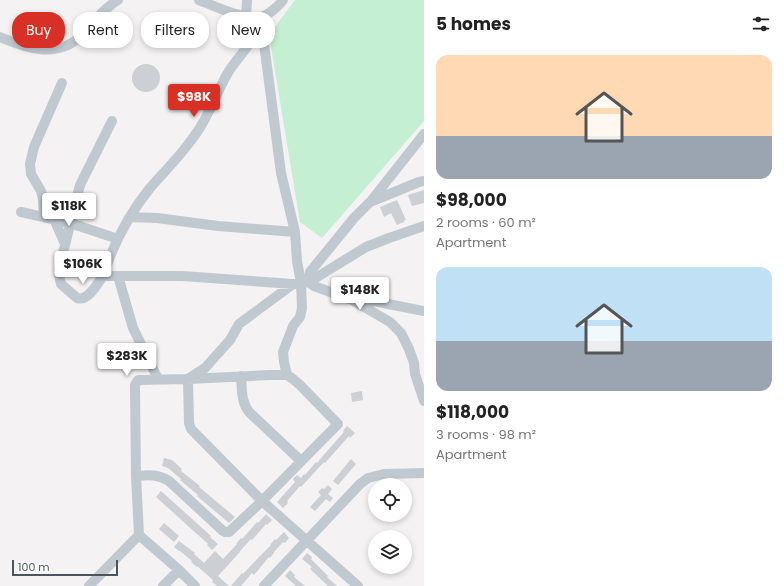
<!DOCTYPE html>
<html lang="en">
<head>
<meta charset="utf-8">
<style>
	:root { --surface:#fff; --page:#f2f2f2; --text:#222; --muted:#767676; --accent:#d93025 }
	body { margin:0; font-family:Poppins,sans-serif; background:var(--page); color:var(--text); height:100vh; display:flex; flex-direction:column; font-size:15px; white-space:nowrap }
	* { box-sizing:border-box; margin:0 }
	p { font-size:13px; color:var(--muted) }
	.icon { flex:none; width:22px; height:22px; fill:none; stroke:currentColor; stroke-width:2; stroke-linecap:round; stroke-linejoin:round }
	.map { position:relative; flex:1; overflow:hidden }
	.details { display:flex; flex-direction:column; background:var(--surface); width:360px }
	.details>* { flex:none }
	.hud { position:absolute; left:12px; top:12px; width:352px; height:36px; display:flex; gap:8px }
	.fabs { position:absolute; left:368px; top:478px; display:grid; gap:8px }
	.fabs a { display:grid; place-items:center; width:44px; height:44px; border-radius:50%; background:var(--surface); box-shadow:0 2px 6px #0003; font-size:20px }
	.scale { position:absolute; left:12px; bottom:10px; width:106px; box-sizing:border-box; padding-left:4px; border:2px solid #4a565f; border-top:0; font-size:11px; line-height:14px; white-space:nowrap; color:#4a565f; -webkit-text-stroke:3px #fff; paint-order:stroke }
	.price { position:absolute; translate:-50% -34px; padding:0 9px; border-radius:4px; background:#fff; color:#222; font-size:13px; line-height:26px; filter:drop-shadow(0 1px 2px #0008) }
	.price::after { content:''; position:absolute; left:50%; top:24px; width:12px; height:9px; margin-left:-6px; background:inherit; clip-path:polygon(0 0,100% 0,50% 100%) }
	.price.current { background:var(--accent); color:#fff }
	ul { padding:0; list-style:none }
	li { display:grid; align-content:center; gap:8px; height:212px; padding:0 12px }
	li span { display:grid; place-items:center; height:124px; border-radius:12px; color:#555 }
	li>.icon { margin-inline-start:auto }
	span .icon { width:72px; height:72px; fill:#fffc; stroke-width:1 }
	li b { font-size:17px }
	h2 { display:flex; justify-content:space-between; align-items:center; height:48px; padding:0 12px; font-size:17px }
	.tag { padding:0 14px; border-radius:16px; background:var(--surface); box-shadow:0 2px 6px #0003; font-size:14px; line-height:36px }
	.tag.current { background:var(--accent); color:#fff }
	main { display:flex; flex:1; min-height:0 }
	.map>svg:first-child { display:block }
	.green { fill:#c4efd3 }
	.building { fill:#cccfd4 }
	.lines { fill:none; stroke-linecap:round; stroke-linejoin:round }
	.minor { stroke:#c1c9d0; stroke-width:10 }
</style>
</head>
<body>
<main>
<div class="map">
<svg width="424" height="586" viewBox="0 0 424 586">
	<rect width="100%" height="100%" fill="#f4f2f2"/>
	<path class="green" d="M295,0H424V121L322,238L300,222L269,35Z"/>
	<path class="building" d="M132 78a14 14 0 1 1 28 0a14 14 0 1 1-28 0Z
		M424,190V203L412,206L408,195Z
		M397,200L406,220L404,221V222L397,225L391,213L384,217L380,207Z
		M362,391L363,400L352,402L351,393Z
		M347,426L355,433L350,438L349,436L325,463L324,462L301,487L300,486L287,501L288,503L283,508L277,502L295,482L293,479L297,475L301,478L304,474L305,475L316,462L317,463L328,450L344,432L343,431Z
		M164,458L172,460L182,469L181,471L200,486L199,487L235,517L229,523L197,496L198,495L180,480L181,479L168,468L162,466Z
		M351,459L356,464L338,485L333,481Z
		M328,485L332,489L328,494L333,498L330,502L326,499L315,511L310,507L321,495L318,492L322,488L324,489Z
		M161,491L211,536L210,537L218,544L212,550L207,545L208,544L156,497Z
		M266,514L272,520L267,525L266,524L252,540L251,539L240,551V552L218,576L229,586H217L212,582L213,580L197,566V567L191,562L192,561L180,551H179L174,547L179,541L195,553L194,554L204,563L215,551L223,559L237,544H236L241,538L242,539L257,522L258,523Z
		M164,523L179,536L174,542L159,529Z
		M284,532L289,538L285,543L283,542L274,552V553L270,558L269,557L254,575L252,573L241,586H231L242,573L243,574L259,557L271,545H270L275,539L276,540Z
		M307,553L312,557L311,559L328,576L327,577L337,586H328L310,569L312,567L302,559Z
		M290,570L295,575L294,577L305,586H296L285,576Z"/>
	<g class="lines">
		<path class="minor" d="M199,0C214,6 246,21 261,17C268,15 279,6 283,0
			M246,17L247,0
			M262,17C258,38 240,54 229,71C216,92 210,115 195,135C182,154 165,171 150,188C129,214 113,245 103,276H182L293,284L309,282L366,247L389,238L424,226
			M261,21L281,173L295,232L297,261L301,283L302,308L300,317L293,326L283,352L284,362L287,375
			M0,37C26,48 57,59 81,36C93,23 103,9 118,0
			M424,181L419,182L370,202L354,218L310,272L309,282L314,286L349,299L373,301L424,311
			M371,201L424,134
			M21,212L70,223L118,239
			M44,217L43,199L41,191L31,174L30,164L34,147L62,83
			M130,217L157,218L218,226L295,232
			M54,219L65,244
			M103,276C97,284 88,302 77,298L61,284L60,280L59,269L80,185L112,121
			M118,276L133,328L158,379
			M293,284L239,324L230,340L205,368L188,379L189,423L191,429L262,501L358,586
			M352,300L390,322L401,333L409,349L414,363L415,374L424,401
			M241,376C242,389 241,402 249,412L301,461
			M136,476C149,475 157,474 169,481L222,530L225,532H229L262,501L338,424L300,385L293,379L287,375H269L188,379L138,380L135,385V391L136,476L139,535L179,570L195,586
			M89,586L139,535
			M163,586L179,570
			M264,586L360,484L368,478L384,474L424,473"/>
	</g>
</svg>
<div class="fabs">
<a><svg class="icon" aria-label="locate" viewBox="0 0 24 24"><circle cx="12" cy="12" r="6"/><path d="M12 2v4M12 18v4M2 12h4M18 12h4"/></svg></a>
<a><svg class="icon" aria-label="layers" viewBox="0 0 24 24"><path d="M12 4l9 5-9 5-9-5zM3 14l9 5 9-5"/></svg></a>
</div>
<div class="scale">100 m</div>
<b class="price current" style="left:194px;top:118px">$98K</b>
<b class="price" style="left:69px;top:227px">$118K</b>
<b class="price" style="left:83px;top:285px">$106K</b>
<b class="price" style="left:360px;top:311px">$148K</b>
<b class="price" style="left:127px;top:377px">$283K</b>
<div class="hud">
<a class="tag current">Buy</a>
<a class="tag">Rent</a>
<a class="tag">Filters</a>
<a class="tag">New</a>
</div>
</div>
<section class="details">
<h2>5 homes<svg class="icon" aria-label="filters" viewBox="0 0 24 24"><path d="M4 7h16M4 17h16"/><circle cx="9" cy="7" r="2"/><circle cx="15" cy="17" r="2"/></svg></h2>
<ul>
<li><span style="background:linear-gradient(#ffd9b3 65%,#9aa5b1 0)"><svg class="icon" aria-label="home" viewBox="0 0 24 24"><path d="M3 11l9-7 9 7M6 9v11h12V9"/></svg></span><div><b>$98,000</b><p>2 rooms · 60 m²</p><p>Apartment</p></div></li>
<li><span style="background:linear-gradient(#bfe0f5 60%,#9aa5b1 0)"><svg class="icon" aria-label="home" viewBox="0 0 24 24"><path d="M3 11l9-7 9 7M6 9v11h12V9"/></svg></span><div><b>$118,000</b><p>3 rooms · 98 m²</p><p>Apartment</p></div></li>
</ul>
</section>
</main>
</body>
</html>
